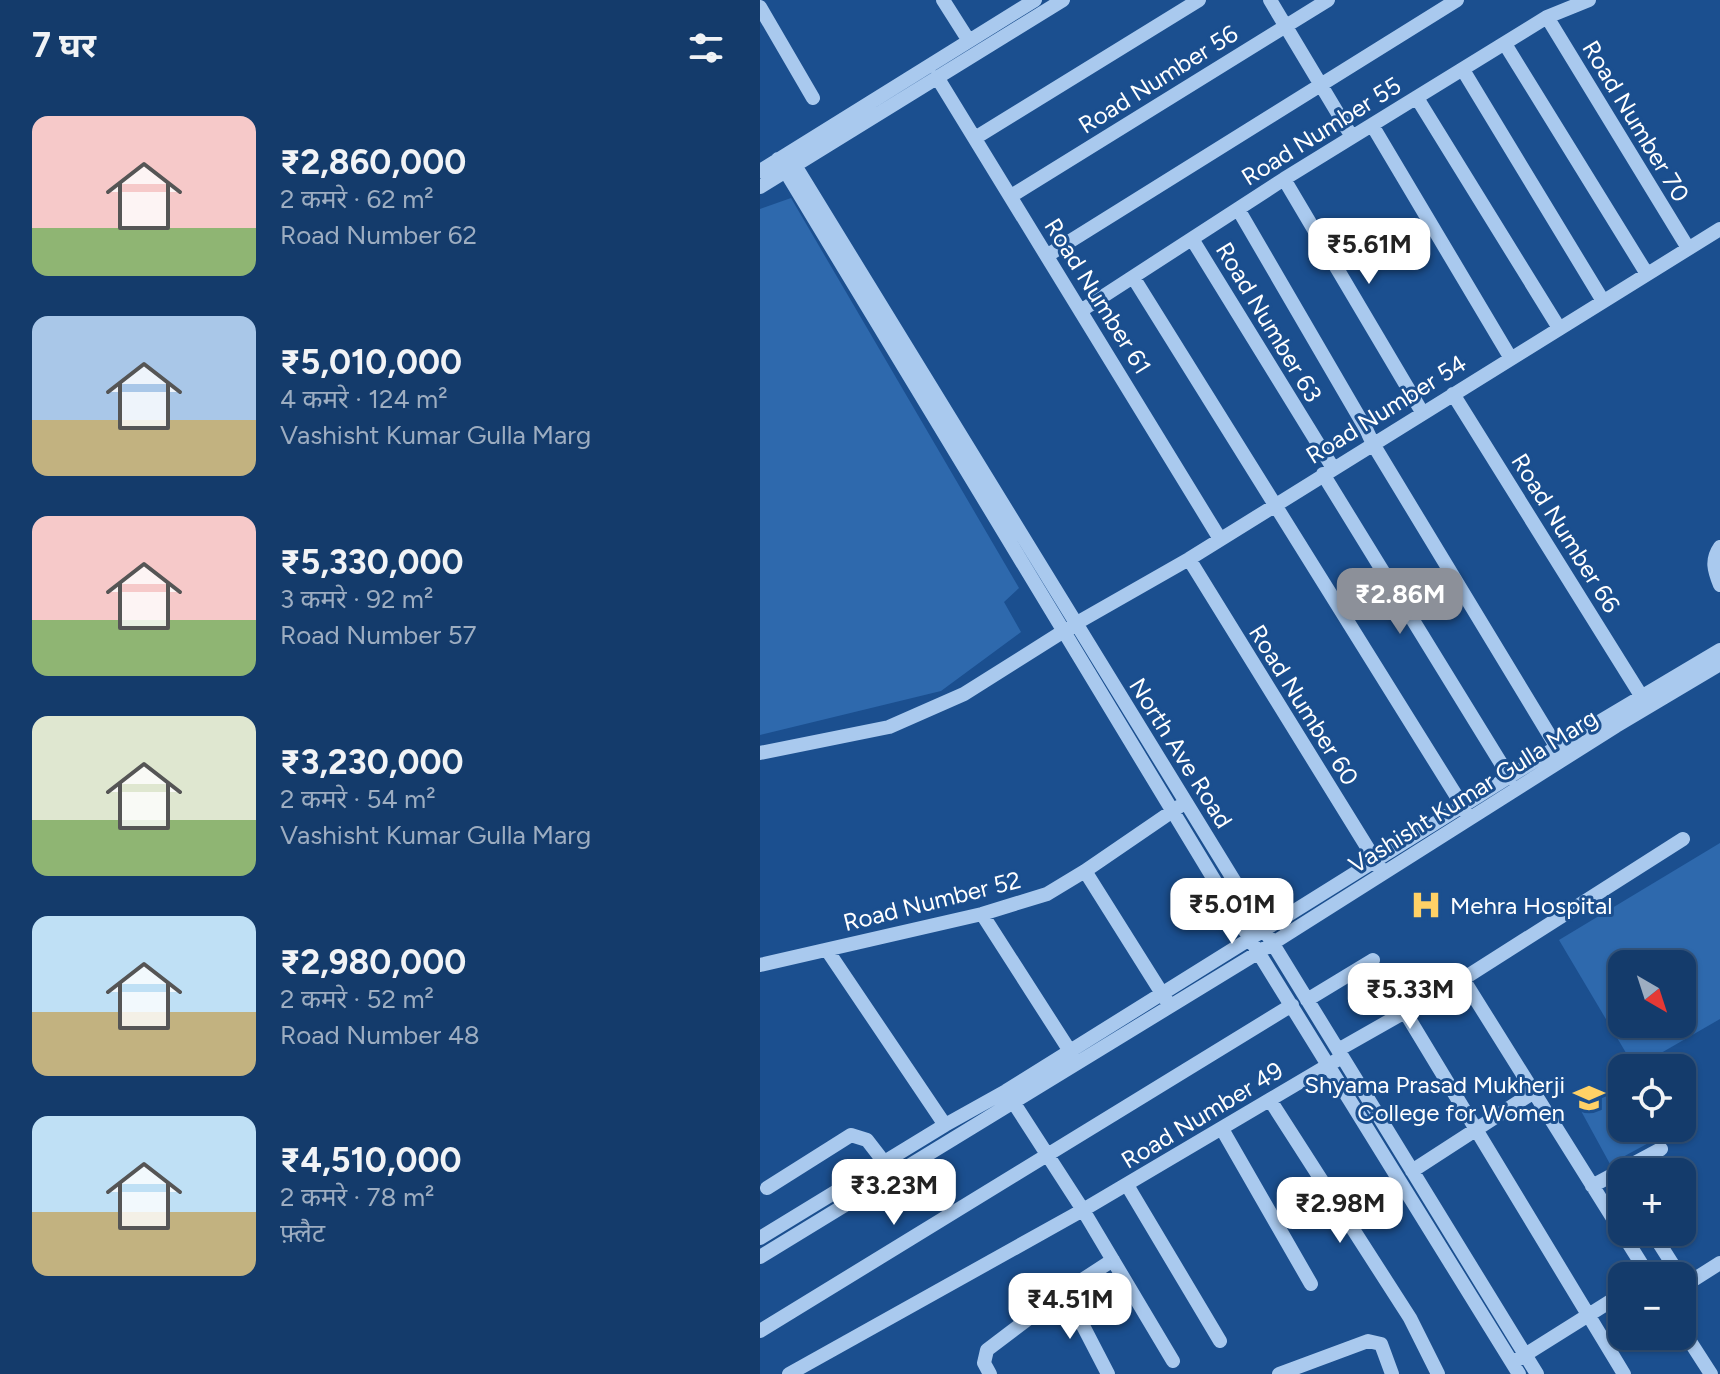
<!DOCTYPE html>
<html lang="hi">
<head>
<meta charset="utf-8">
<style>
	:root { --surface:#143b6b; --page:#1d4271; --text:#f1f3f6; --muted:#9dadc1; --line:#33557e; --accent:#8c9099 }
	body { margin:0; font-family:Figtree,"Noto Sans Devanagari",sans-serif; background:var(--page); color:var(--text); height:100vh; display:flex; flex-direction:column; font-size:30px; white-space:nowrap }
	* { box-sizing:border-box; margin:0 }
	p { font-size:26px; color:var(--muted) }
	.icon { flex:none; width:44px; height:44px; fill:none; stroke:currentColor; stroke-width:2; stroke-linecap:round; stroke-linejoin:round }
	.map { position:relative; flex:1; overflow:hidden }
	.panel { display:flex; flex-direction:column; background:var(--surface); width:760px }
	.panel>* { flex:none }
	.needle { width:52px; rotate:141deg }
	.tools { position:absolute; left:848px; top:950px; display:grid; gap:16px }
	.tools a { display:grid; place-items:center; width:88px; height:88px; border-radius:16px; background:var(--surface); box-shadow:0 2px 6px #0004,0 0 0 2px var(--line); font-size:40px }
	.price { position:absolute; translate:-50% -68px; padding:0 18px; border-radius:16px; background:#fff; color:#222; font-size:26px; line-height:52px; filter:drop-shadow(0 2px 4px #0008) }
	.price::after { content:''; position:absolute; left:50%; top:48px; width:24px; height:18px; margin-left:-12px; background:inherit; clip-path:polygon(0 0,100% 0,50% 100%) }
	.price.current { background:var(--accent); color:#fff }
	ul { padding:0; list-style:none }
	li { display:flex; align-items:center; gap:24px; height:200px; padding:0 32px }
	li span { display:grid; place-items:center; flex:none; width:224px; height:160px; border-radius:16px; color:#555 }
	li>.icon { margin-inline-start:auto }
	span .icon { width:96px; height:96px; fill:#fffc; stroke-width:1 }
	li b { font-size:34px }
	h2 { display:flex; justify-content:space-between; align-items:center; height:96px; padding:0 32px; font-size:34px }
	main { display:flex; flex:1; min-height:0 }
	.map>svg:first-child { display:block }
	.green { fill:#2e69ad; fill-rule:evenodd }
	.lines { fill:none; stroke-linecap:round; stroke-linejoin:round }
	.minor { stroke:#a9c9ee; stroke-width:14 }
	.labels { text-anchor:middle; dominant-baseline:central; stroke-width:6; stroke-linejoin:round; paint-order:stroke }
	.street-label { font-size:24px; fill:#fff; stroke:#1b4f8f }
	.poi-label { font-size:24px; fill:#fff; stroke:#1b4f8f; text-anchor:start }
</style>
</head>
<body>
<main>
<section class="panel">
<h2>7 घर<svg class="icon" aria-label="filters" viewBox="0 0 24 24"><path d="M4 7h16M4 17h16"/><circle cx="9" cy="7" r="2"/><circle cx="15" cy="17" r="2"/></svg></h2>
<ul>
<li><span style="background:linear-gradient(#f6c9c9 70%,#8fb573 0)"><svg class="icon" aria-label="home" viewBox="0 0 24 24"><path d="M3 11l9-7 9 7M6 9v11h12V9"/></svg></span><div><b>₹2,860,000</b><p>2 कमरे · 62 m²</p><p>Road Number 62</p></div></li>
<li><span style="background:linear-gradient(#a9c7e8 65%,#c2b280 0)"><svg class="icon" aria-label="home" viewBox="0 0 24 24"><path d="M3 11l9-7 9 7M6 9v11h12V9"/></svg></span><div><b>₹5,010,000</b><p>4 कमरे · 124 m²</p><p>Vashisht Kumar Gulla Marg</p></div></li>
<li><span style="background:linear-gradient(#f6c9c9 65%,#8fb573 0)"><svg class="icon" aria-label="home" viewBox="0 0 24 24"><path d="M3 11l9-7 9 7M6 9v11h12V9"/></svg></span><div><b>₹5,330,000</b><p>3 कमरे · 92 m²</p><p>Road Number 57</p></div></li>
<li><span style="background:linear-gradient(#dfe7d0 65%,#8fb573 0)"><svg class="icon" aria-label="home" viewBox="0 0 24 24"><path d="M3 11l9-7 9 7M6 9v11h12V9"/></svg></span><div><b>₹3,230,000</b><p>2 कमरे · 54 m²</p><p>Vashisht Kumar Gulla Marg</p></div></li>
<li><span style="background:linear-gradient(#bfe0f5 60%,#c2b280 0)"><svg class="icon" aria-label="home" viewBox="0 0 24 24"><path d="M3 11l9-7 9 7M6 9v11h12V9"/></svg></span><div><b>₹2,980,000</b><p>2 कमरे · 52 m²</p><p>Road Number 48</p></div></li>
<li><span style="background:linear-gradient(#bfe0f5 60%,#c2b280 0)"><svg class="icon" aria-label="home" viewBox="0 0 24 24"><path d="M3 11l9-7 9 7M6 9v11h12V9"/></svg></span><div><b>₹4,510,000</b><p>2 कमरे · 78 m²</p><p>फ़्लैट</p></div></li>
</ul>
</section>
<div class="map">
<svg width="960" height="1374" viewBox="0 0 960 1374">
	<rect width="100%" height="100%" fill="#1b4f8f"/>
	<path class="green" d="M31,198L259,588L244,602L261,632L181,691L0,735V209Z
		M960,843V1019L875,1068L799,940ZM922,964V1024H862V964Z
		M862,1086V1128H887L894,1140L850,1164L820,1109Z
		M898,1157L908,1172H874Z"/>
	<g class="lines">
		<path class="minor" d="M183,0L209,41
			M510,0L592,137
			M0,7L53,98
			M787,17L928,248
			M745,44L887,274
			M703,70L843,301
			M177,77L460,539
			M657,98L799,328
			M612,125L750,357
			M215,138L439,0
			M28,154L777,1374
			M18,159L490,939L759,1374
			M0,171L275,0
			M524,179L662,412
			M0,187L303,0
			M251,196L568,0
			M478,209L606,429L613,444L802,756
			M432,239L573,468
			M288,255L697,0
			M373,277L707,813
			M322,310L524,179L787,17L829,0
			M693,394L885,702
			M563,474L750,778
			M960,547C951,560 954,570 960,585
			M429,559L620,868
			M0,753L129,727L204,694L315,624L429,559L960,229
			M325,871L408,1003
			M222,914L315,1059
			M67,950L185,1125
			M0,965L222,914L287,894L325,871L420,806
			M703,979L889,1276
			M547,1000L613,960
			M645,1012L864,1374
			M578,1050L703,979L923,839
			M510,1100L650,1318L678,1374
			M462,1129L551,1284
			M652,1171L774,1092
			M367,1185L460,1341
			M832,1186L901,1149
			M7,1188L91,1135L107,1140L124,1162
			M892,1232L920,1276
			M0,1238L185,1125L246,1091L797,747L960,650
			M0,1257L499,952L856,726L960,664
			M922,1287L960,1263
			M305,1291L348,1374
			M922,1329L951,1374
			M0,1331L532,1005
			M757,1360L862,1294
			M413,1361L323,1210L577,1060
			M29,1374L323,1210L248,1094
			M230,1374L224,1363L227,1350L305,1291L353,1260
			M519,1374L608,1341L621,1344L632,1374"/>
	</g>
	<defs>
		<symbol id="hospital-bare" viewBox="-9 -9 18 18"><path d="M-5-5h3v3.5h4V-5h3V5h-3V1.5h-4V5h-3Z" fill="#ffd166" stroke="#1b4f8f" stroke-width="2.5" paint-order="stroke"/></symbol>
		<symbol id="university-bare" viewBox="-9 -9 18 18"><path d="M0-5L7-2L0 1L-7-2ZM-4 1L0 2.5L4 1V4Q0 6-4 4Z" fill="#ffd166" stroke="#1b4f8f" stroke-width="2.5" paint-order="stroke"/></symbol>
	</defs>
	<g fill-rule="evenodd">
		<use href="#hospital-bare" x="644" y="883" width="44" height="44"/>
		<use href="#university-bare" x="807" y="1076" width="44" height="44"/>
	</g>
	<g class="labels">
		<g class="street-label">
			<text transform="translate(398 79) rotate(-32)">Road Number 56</text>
			<text transform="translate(876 121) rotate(59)">Road Number 70</text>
			<text transform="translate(561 131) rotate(-32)">Road Number 55</text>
			<text transform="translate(338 296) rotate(58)">Road Number 61</text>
			<text transform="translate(509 322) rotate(59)">Road Number 63</text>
			<text transform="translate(626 409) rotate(-32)">Road Number 54</text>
			<text transform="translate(806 533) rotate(58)">Road Number 66</text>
			<text transform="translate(544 705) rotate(58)">Road Number 60</text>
			<text transform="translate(421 753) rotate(58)">North Ave Road</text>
			<text transform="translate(713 791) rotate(-32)">Vashisht Kumar Gulla Marg</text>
			<text transform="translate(172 901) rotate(-14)">Road Number 52</text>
			<text transform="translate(442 1115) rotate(-31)">Road Number 49</text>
		</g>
		<g class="poi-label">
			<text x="690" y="905">Mehra Hospital</text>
			<text x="805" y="1084" text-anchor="end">Shyama Prasad Mukherji<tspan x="805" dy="28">College for Women</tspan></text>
		</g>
	</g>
</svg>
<div class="tools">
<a><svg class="needle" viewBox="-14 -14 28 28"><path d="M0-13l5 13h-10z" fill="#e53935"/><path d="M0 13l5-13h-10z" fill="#9dadc1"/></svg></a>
<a><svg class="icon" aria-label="locate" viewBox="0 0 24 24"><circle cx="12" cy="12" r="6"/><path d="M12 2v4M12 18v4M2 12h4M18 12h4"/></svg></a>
<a>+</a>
<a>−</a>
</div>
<b class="price" style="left:609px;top:286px">₹5.61M</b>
<b class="price current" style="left:640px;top:636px">₹2.86M</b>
<b class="price" style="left:472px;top:946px">₹5.01M</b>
<b class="price" style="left:650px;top:1031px">₹5.33M</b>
<b class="price" style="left:134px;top:1227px">₹3.23M</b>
<b class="price" style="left:580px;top:1245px">₹2.98M</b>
<b class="price" style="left:310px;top:1341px">₹4.51M</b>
</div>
</main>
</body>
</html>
